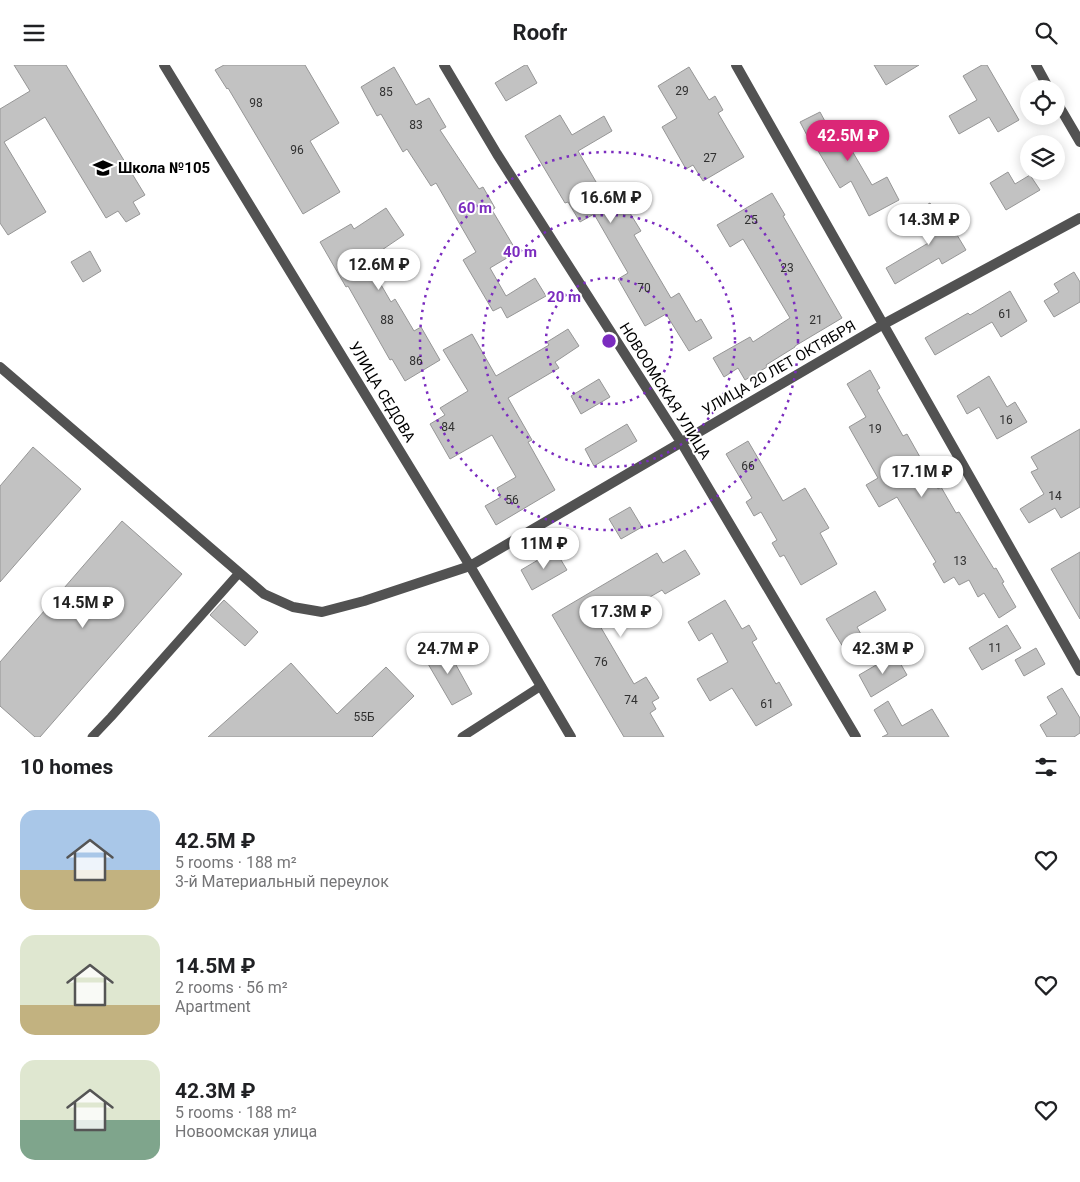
<!DOCTYPE html>
<html lang="en">
<head>
<meta charset="utf-8">
<style>
	:root { --surface:#fff; --page:#f6f6f6; --text:#202124; --muted:#757577; --accent:#db2777 }
	body { margin:0; font-family:Roboto,sans-serif; background:var(--page); color:var(--text); height:100vh; display:flex; flex-direction:column; font-size:19px; white-space:nowrap }
	* { box-sizing:border-box; margin:0 }
	p { font-size:16px; color:var(--muted) }
	.icon { flex:none; width:28px; height:28px; fill:none; stroke:currentColor; stroke-width:2; stroke-linecap:round; stroke-linejoin:round }
	.map { position:relative; height:672px; overflow:hidden }
	.panel { display:flex; flex-direction:column; background:var(--surface); flex:1 }
	.panel>* { flex:none }
	.tools { position:absolute; left:1020px; top:15px; display:grid; gap:10px }
	.tools a { display:grid; place-items:center; width:45px; height:45px; border-radius:50%; background:var(--surface); box-shadow:0 2px 12px #0003; font-size:25px }
	.price { position:absolute; translate:-50% -42px; padding:0 11px; border-radius:18px; background:#fff; color:#222; font-size:16px; line-height:32px; filter:drop-shadow(0 1px 2px #0008) }
	.price::after { content:''; position:absolute; left:50%; top:30px; width:15px; height:11px; margin-left:-8px; background:inherit; clip-path:polygon(0 0,100% 0,50% 100%) }
	.price.current { background:var(--accent); color:#fff }
	ul { padding:0; list-style:none }
	li { display:flex; align-items:center; gap:15px; height:125px; padding:0 20px }
	li span { display:grid; place-items:center; flex:none; width:140px; height:100px; border-radius:15px; color:#555 }
	li>.icon { margin-inline-start:auto }
	span .icon { width:60px; height:60px; fill:#fffc; stroke-width:1 }
	li b { font-size:21px }
	h2 { display:flex; justify-content:space-between; align-items:center; height:60px; padding:0 20px; font-size:21px }
	header { display:flex; justify-content:space-between; align-items:center; height:65px; padding:0 20px; background:var(--surface); font-size:22px; font-weight:700 }
	.map>svg:first-child { display:block }
	.building { fill:#c2c2c2; stroke:#969696 }
	.lines { fill:none; stroke-linecap:round; stroke-linejoin:round }
	.service { stroke:#525252; stroke-width:9 }
	.minor { stroke:#525252; stroke-width:10 }
	.ring { fill:none; stroke:#7b2cbf; stroke-width:2.5; stroke-dasharray:2.5 5 }
	.labels { text-anchor:middle; dominant-baseline:central; stroke-width:4; stroke-linejoin:round; paint-order:stroke }
	.number-label { font-size:12px; fill:#303030 }
	.poi-label { font-size:15px; font-weight:bold; fill:#000; stroke:#fff; text-anchor:start }
	.street-label { font-size:15px; fill:#000; stroke:#fff }
	.centre { fill:#7b2cbf; stroke:#fff; stroke-width:2.5 }
	.ring-label { font-size:15px; text-anchor:middle; font-weight:bold; fill:#7b2cbf; stroke:#fff; stroke-width:4; stroke-linejoin:round; paint-order:stroke }
</style>
</head>
<body>
<header><svg class="icon" aria-label="menu" viewBox="0 0 24 24"><path d="M4 6h16M4 12h16M4 18h16"/></svg>Roofr<svg class="icon" aria-label="search" viewBox="0 0 24 24"><circle cx="10" cy="10" r="6"/><path d="M15 15l6 6"/></svg></header>
<div class="map">
<svg width="1080" height="672" viewBox="0 0 1080 672">
	<rect width="100%" height="100%" fill="#fff"/>
	<path class="building" d="M14,0H66L145,130L133,137L140,149L126,157L118,146L106,153L45,52L4,77L46,147L8,170L0,158V44L30,26Z
		M224,0H305L339,58L310,76L340,127L303,149L228,23L227,24L215,5Z
		M525,0H527L537,18L506,36L495,18Z
		M874,0H919L886,20Z
		M982,0H987L1019,55L998,67L989,52L959,69L949,51L977,35L963,11Z
		M394,2L416,40L429,33L446,62L440,65L479,124L483,122L495,143L492,145L517,187L490,203L506,231L535,213L546,231L507,253L501,242L493,246L463,195L476,187L436,118L431,121L407,84L403,87L381,49L377,51L361,22Z
		M689,2L709,35L715,31L723,45L718,48L744,92L703,116L693,100L686,104L662,62L677,53L658,21Z
		M820,47L833,71L857,56L868,73L851,84L872,120L887,112L899,135L869,151L851,116L840,123L814,79L812,80L800,57Z
		M560,50L572,70L604,51L612,66L578,86L613,146L625,140L641,166L634,170L671,233L679,228L696,257L701,254L712,273L689,286L666,249L645,261L618,214L628,208L594,149L580,157L568,137L565,138L525,71Z
		M1008,107L1015,119L1030,110L1040,125L1006,145L990,118Z
		M772,128L785,150L783,151L842,253L795,281V282L766,300L767,302L745,315L738,303L724,312L713,293L750,272L753,277L790,253L743,174L730,182L717,160Z
		M930,138L942,159L948,155L966,185L942,199L939,193L895,219L886,203L930,177L913,148Z
		M386,143L404,170L373,191L380,203L373,206L391,237L395,234L414,266L421,262L440,295L405,316L392,294L390,295L348,221L346,222L320,177L351,159L354,164Z
		M90,186L101,206L83,217L71,197Z
		M1074,207L1080,217V237L1054,252L1044,236L1059,227L1054,219Z
		M1010,226L1027,256L1001,272L992,257L935,290L925,273L968,248L970,250Z
		M568,264L579,281L555,297L559,303L508,333L532,375L528,377L555,425L496,460L485,441L501,432L497,423L516,412L492,370L450,394L430,359L445,350L440,343L468,326L443,285L472,269L496,311L549,280L547,277Z
		M870,305L880,323L877,325L903,371L907,369L938,424L941,422L956,448L959,447L994,504L996,503L1004,517L1002,518L1016,542L999,553L984,528L978,532L969,515L959,520L954,512L944,518L933,499L936,497L897,432L879,442L866,420L878,413L849,362L866,352L847,319Z
		M989,311L1007,342L1015,337L1027,357L997,374L979,342L967,349L957,331Z
		M599,314L610,332L581,349L571,331Z
		M627,359L637,376L594,401L585,384Z
		M1080,364V442L1061,453L1055,443L1029,458L1020,444L1044,429L1031,407L1038,404L1031,392Z
		M748,376L783,436L805,423L829,463L820,468L837,499L801,520L784,490L780,492L772,478L777,475L761,447L754,451L746,437L752,433L726,389Z
		M33,382L81,424L0,517V421Z
		M630,442L642,462L621,474L609,454Z
		M122,456L182,509L40,672H35L0,641V597Z
		M555,485L567,505L532,525L521,505Z
		M685,485L700,509L665,529L662,525L600,561L634,619L646,612L659,633L652,637L656,644L650,648L664,672H624L552,550L657,488L663,498Z
		M1080,487V554L1051,504Z
		M875,526L886,545L857,562L862,571L843,582L826,554Z
		M224,535L258,567L245,581L210,550Z
		M725,535L742,564L749,560L757,574L752,577L776,619L779,617L792,640L756,661L732,623L710,636L697,614L728,597L712,568L699,576L688,557Z
		M1007,560L1021,583L982,605L969,583Z
		M445,580L472,629L452,640L424,592Z
		M1036,583L1045,599L1024,611L1015,595Z
		M895,589L907,610L871,632L859,610Z
		M291,598L337,649L386,602L414,631L372,672H208Z
		M1062,623L1080,653V668L1074,672H1047L1040,660L1057,649L1047,632Z
		M888,636L902,661L932,644L949,672H882L888,669L874,645Z"/>
	<g class="lines">
		<path class="service" d="M92,672L111,652L239,508
			M462,672L541,621"/>
		<path class="minor" d="M164,0L470,501L571,672
			M444,0L497,89L681,377L856,672
			M736,0L1080,606
			M1036,0L1049,24
			M1056,36L1080,77
			M0,302L264,529L293,542L322,547L364,536L470,501L882,260L1080,153"/>
	</g>
	<g class="ring">
		<circle cx="609" cy="276" r="63"/>
		<circle cx="609" cy="276" r="126"/>
		<circle cx="609" cy="276" r="189"/>
	</g>
	<defs>
		<symbol id="school-bare" viewBox="-9 -9 18 18"><path d="M0-5L7-2L0 1L-7-2ZM-4 1L0 2.5L4 1V4Q0 6-4 4Z" fill="#000" stroke="#fff" stroke-width="2.5" paint-order="stroke"/></symbol>
	</defs>
	<g fill-rule="evenodd">
		<use href="#school-bare" x="89" y="89" width="28" height="28"/>
	</g>
	<g class="labels">
		<g class="number-label">
			<text x="682" y="26">29</text>
			<text x="386" y="27">85</text>
			<text x="256" y="38">98</text>
			<text x="416" y="60">83</text>
			<text x="297" y="85">96</text>
			<text x="710" y="93">27</text>
			<text x="751" y="155">25</text>
			<text x="787" y="203">23</text>
			<text x="644" y="223">70</text>
			<text x="1005" y="249">61</text>
			<text x="387" y="255">88</text>
			<text x="816" y="255">21</text>
			<text x="416" y="296">86</text>
			<text x="1006" y="355">16</text>
			<text x="448" y="362">84</text>
			<text x="875" y="364">19</text>
			<text x="748" y="401">66</text>
			<text x="1055" y="431">14</text>
			<text x="512" y="435">56</text>
			<text x="960" y="496">13</text>
			<text x="995" y="583">11</text>
			<text x="601" y="597">76</text>
			<text x="631" y="635">74</text>
			<text x="767" y="639">61</text>
			<text x="364" y="652">55Б</text>
		</g>
		<g class="poi-label">
			<text x="118" y="103">Школа №105</text>
		</g>
		<g class="street-label">
			<text transform="translate(779 303) rotate(-30)">УЛИЦА 20 ЛЕТ ОКТЯБРЯ</text>
			<text transform="translate(665 326) rotate(58)">НОВООМСКАЯ УЛИЦА</text>
			<text transform="translate(382 327) rotate(59)">УЛИЦА СЕДОВА</text>
		</g>
	</g>
	<circle cx="609" cy="276" r="8" class="centre"/>
	<g class="ring-label">
		<text x="475" y="148">60 m</text>
		<text x="520" y="192">40 m</text>
		<text x="564" y="237">20 m</text>
	</g>
</svg>
<div class="tools">
<a><svg class="icon" aria-label="locate" viewBox="0 0 24 24"><circle cx="12" cy="12" r="6"/><path d="M12 2v4M12 18v4M2 12h4M18 12h4"/></svg></a>
<a><svg class="icon" aria-label="layers" viewBox="0 0 24 24"><path d="M12 4l9 5-9 5-9-5zM3 14l9 5 9-5"/></svg></a>
</div>
<b class="price current" style="left:848px;top:97px">42.5M ₽</b>
<b class="price" style="left:611px;top:159px">16.6M ₽</b>
<b class="price" style="left:929px;top:181px">14.3M ₽</b>
<b class="price" style="left:379px;top:226px">12.6M ₽</b>
<b class="price" style="left:922px;top:433px">17.1M ₽</b>
<b class="price" style="left:544px;top:505px">11M ₽</b>
<b class="price" style="left:83px;top:564px">14.5M ₽</b>
<b class="price" style="left:621px;top:573px">17.3M ₽</b>
<b class="price" style="left:448px;top:610px">24.7M ₽</b>
<b class="price" style="left:883px;top:610px">42.3M ₽</b>
</div>
<section class="panel">
<h2>10 homes<svg class="icon" aria-label="filters" viewBox="0 0 24 24"><path d="M4 7h16M4 17h16"/><circle cx="9" cy="7" r="2"/><circle cx="15" cy="17" r="2"/></svg></h2>
<ul>
<li><span style="background:linear-gradient(#a9c7e8 60%,#c2b280 0)"><svg class="icon" aria-label="home" viewBox="0 0 24 24"><path d="M3 11l9-7 9 7M6 9v11h12V9"/></svg></span><div><b>42.5M ₽</b><p>5 rooms · 188 m²</p><p>3-й Материальный переулок</p></div><svg class="icon" aria-label="heart" viewBox="0 0 24 24"><path d="M12 20l-8-8c-3-5 5-10 8-4 3-6 11-1 8 4z"/></svg></li>
<li><span style="background:linear-gradient(#dfe7d0 70%,#c2b280 0)"><svg class="icon" aria-label="home" viewBox="0 0 24 24"><path d="M3 11l9-7 9 7M6 9v11h12V9"/></svg></span><div><b>14.5M ₽</b><p>2 rooms · 56 m²</p><p>Apartment</p></div><svg class="icon" aria-label="heart" viewBox="0 0 24 24"><path d="M12 20l-8-8c-3-5 5-10 8-4 3-6 11-1 8 4z"/></svg></li>
<li><span style="background:linear-gradient(#dfe7d0 60%,#7fa58c 0)"><svg class="icon" aria-label="home" viewBox="0 0 24 24"><path d="M3 11l9-7 9 7M6 9v11h12V9"/></svg></span><div><b>42.3M ₽</b><p>5 rooms · 188 m²</p><p>Новоомская улица</p></div><svg class="icon" aria-label="heart" viewBox="0 0 24 24"><path d="M12 20l-8-8c-3-5 5-10 8-4 3-6 11-1 8 4z"/></svg></li>
</ul>
</section>
</body>
</html>
